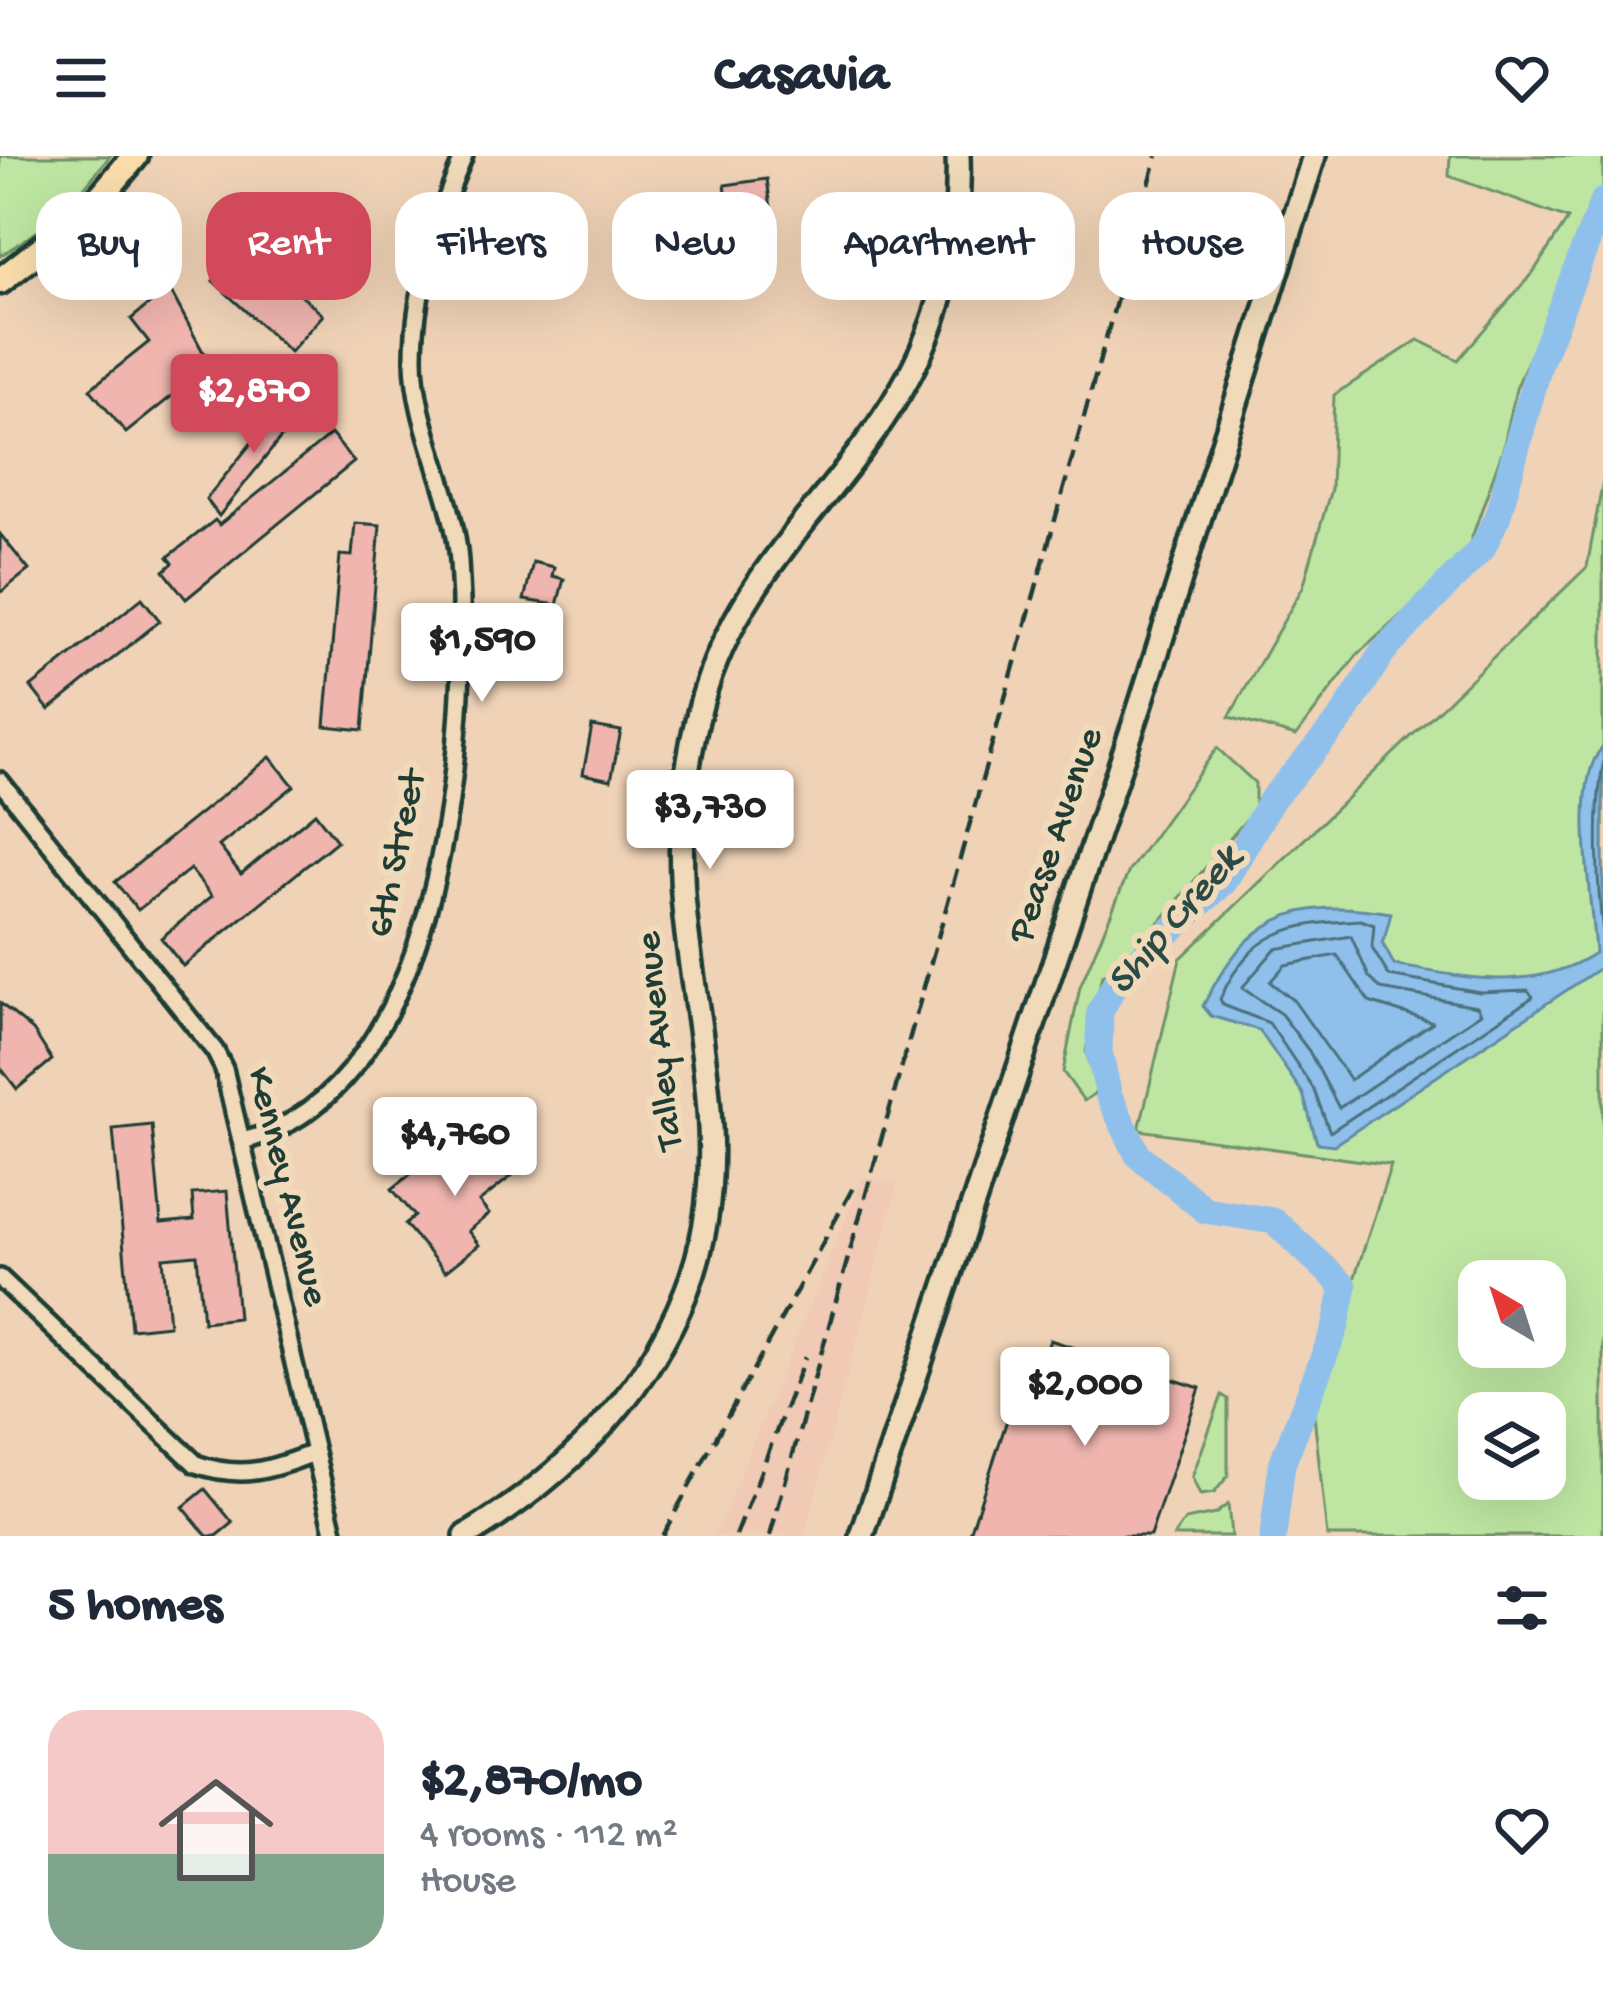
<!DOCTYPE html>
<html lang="en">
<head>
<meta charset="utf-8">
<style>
	:root { --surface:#fff; --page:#f6f6f7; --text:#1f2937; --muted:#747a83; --accent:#d1495b }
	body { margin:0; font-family:"Gochi Hand",sans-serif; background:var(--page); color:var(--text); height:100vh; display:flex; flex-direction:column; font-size:45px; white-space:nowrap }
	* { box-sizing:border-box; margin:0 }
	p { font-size:39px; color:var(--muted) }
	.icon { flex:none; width:66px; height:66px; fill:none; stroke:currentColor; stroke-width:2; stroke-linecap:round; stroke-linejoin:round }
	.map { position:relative; height:1380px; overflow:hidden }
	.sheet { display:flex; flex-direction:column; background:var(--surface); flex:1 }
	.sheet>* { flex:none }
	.hud { position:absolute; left:36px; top:36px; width:1533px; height:108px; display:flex; gap:24px }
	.needle { width:78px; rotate:321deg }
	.fabs { position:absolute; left:1458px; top:1104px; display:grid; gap:24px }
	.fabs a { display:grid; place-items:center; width:108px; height:108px; border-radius:24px; background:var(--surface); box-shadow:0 12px 48px #0002; font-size:60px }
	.price { position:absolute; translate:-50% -102px; padding:0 27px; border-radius:12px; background:#fff; color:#222; font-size:39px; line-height:78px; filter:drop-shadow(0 3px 6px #0008) }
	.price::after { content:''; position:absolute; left:50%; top:72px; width:36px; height:27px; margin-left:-18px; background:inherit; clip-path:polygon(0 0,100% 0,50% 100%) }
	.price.on { background:var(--accent); color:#fff }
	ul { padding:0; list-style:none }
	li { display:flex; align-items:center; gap:36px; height:300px; padding:0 48px }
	li span { display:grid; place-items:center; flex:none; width:336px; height:240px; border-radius:36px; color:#555 }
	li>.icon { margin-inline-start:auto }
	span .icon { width:144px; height:144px; fill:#fffc; stroke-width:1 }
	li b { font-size:51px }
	h2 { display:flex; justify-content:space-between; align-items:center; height:144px; padding:0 48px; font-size:51px }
	.pill { padding:0 42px; border-radius:36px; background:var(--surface); box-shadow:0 12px 48px #0002; font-size:42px; line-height:108px }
	.pill.on { background:var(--accent); color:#fff }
	header { display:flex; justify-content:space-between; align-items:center; height:156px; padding:0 48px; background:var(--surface); font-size:54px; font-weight:800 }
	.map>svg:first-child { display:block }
	.built { fill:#f0cab5 }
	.green { fill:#bee6a2; stroke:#6e926b; stroke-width:3; fill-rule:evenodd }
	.water { fill:#8fc0eb; stroke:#628ca2; stroke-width:3 }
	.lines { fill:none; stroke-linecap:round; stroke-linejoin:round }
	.shore { stroke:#4c717d; stroke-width:3 }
	.river { stroke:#8fc0eb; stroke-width:27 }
	.building { fill:#f0b5af; stroke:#1f3d34; stroke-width:3 }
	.street-casing { stroke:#1f3d34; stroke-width:24 }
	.secondary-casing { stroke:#1f3d34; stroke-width:30 }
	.primary-casing { stroke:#1f3d34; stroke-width:33 }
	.street { stroke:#f0dab9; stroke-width:15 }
	.secondary { stroke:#f0dab9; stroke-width:21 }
	.primary { stroke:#faddab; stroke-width:24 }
	.rail { stroke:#1f3d34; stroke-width:4.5; stroke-dasharray:18 9; stroke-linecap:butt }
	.labels { text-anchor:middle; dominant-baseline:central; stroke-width:12; stroke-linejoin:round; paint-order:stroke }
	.street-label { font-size:39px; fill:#1f3d34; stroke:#f0dab9 }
	.water-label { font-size:42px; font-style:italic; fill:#2a4a46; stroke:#f0dab9 }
</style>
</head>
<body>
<header><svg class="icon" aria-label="menu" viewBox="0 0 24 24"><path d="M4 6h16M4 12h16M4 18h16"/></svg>Casavia<svg class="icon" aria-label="heart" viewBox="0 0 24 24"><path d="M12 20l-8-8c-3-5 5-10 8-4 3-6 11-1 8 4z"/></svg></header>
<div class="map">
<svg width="1603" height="1380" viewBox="0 0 1603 1380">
	<rect width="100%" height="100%" fill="#f0d3b7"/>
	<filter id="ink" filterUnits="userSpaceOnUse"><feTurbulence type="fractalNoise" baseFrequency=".00833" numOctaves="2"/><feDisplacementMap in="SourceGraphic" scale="24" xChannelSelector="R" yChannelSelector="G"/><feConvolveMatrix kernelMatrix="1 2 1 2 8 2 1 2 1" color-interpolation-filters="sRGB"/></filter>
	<g filter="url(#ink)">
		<path class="built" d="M863,1021L898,1028L805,1380H714Z"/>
		<path class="green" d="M0,0H110L61,60L0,100Z
			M1450,0H1603V74L1585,68L1516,233L1503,293L1465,401L1357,499L1296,580L1229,561L1303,431L1331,333L1334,239L1418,184L1458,204L1534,115L1568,63L1449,20Z
			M1603,324V1380H1327L1313,1250L1391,1009L1139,974L1180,803L1587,411ZM1479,1125H1545V1191H1479ZM1479,1257H1545V1323H1479Z
			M1217,592L1255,627V653L1120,813L1102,819L1086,895L1097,936L1084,945L1063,916L1080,831L1129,715Z
			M1222,1239L1228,1243V1320L1214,1337L1200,1339L1192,1321Z
			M1228,1348L1231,1380H1174L1185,1364L1215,1358Z"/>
		<path class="water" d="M1603,591V810L1334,989L1317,987L1303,938L1259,874L1211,860L1203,850C1247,761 1293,741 1391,757L1383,788L1394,809C1463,821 1533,838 1595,797C1593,751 1569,623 1603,591Z"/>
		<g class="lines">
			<path class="shore" d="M1603,610C1594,652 1597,733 1603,777
				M1361,764L1374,769L1372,792L1389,820L1480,836L1528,834L1533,841L1330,976L1313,932L1269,867L1223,849L1220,843C1252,773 1290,768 1361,764Z
				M1351,780L1369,821L1381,833L1477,850L1481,857L1339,952L1309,895L1281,858L1242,832L1275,793Z
				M1337,799L1369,846L1433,866L1350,924L1294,845L1270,826L1285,809Z"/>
			<path class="river" d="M1273,1380L1282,1308L1336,1170L1344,1130L1274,1065L1205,1054L1138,999L1109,940L1099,896L1100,856L1118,822L1224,726L1272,643L1341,563L1382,497L1483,391L1498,359L1540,206L1603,45"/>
		</g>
		<path class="building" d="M767,23L773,66L731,72L725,29Z
			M246,88L323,159L290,196L213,125Z
			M169,132L202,194L218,211L228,202L240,218L194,254L178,235L126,277L90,233L149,186L131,163Z
			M288,242L303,254L219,360L206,343Z
			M331,278L354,306L186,443L164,415L173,407L168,401L215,364L219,369Z
			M355,367L380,369L363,574L325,570L340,399L352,400Z
			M0,378L29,414L0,437Z
			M533,406L554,411L552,420L564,423L557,449L524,444Z
			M142,442L160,465L49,554L31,531Z
			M592,570L621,575L611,624L583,618Z
			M270,601L294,630L219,690L241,718L315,657L337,685L183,810L161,782L212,740L190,713L138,754L115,726Z
			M0,847L33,874L52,904L17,933L0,911Z
			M152,969L161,1067L194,1064L192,1038L227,1035L238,1162L203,1166L197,1099L163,1102L169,1169L131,1173L113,973Z
			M498,977L524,1010L479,1046L489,1058L468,1075L479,1089L445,1116L405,1068L415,1060L392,1033L433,1000L447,1018Z
			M1050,1184L1200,1232L1150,1380H969L1026,1206L1041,1210Z
			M205,1333L233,1367L217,1380H207L183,1351Z"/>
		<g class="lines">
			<defs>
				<path id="street" d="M0,625L215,895L224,913L335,1380
					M242,985C445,937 471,573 459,405C454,335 414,271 414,202C414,135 438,60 464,0
					M0,1122L196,1308C242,1324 269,1314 314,1297"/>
				<path id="secondary" d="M466,1380C563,1321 643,1244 686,1136C735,1015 698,886 685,761C677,687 682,617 702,545C740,412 835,347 901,234C942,164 961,81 958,0
					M862,1380L1140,550L1314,0"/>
				<path id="primary" d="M0,125L86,58L135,0"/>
			</defs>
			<use href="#street" class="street-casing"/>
			<use href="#secondary" class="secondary-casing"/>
			<use href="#primary" class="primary-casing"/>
			<use href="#street" class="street"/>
			<use href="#secondary" class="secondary"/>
			<use href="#primary" class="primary"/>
			<path class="rail" d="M662,1380L855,1028
				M736,1380L805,1201
				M770,1380L1157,0"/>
		</g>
	</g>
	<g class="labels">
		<g class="street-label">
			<text transform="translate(1058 680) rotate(-71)">Pease Avenue</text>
			<text transform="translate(399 698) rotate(-78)">6th Street</text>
			<text transform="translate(662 885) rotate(-96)">Talley Avenue</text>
			<text transform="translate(285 1031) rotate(76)">Kenney Avenue</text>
		</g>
		<g class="water-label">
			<text transform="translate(1176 766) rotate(-49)">Ship Creek</text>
		</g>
	</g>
</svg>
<div class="fabs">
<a><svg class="needle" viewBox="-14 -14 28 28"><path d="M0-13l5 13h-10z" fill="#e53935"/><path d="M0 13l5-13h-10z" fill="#747a83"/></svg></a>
<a><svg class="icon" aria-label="layers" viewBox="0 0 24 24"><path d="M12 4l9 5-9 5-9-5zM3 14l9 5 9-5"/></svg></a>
</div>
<b class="price on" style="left:254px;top:300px">$2,870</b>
<b class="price" style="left:482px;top:549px">$1,590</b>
<b class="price" style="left:710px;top:716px">$3,730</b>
<b class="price" style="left:455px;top:1043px">$4,760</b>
<b class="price" style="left:1085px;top:1293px">$2,000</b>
<div class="hud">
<a class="pill">Buy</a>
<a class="pill on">Rent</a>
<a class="pill">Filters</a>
<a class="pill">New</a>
<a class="pill">Apartment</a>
<a class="pill">House</a>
</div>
</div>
<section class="sheet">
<h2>5 homes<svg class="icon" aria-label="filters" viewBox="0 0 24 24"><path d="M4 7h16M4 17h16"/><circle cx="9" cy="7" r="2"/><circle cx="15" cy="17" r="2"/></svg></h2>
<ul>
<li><span style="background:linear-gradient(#f6c9c9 60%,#7fa58c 0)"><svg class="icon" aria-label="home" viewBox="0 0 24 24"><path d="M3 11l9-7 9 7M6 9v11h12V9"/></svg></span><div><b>$2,870/mo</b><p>4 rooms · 112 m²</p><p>House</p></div><svg class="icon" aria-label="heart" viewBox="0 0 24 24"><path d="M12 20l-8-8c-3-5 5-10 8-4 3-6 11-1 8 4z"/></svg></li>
</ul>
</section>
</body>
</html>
